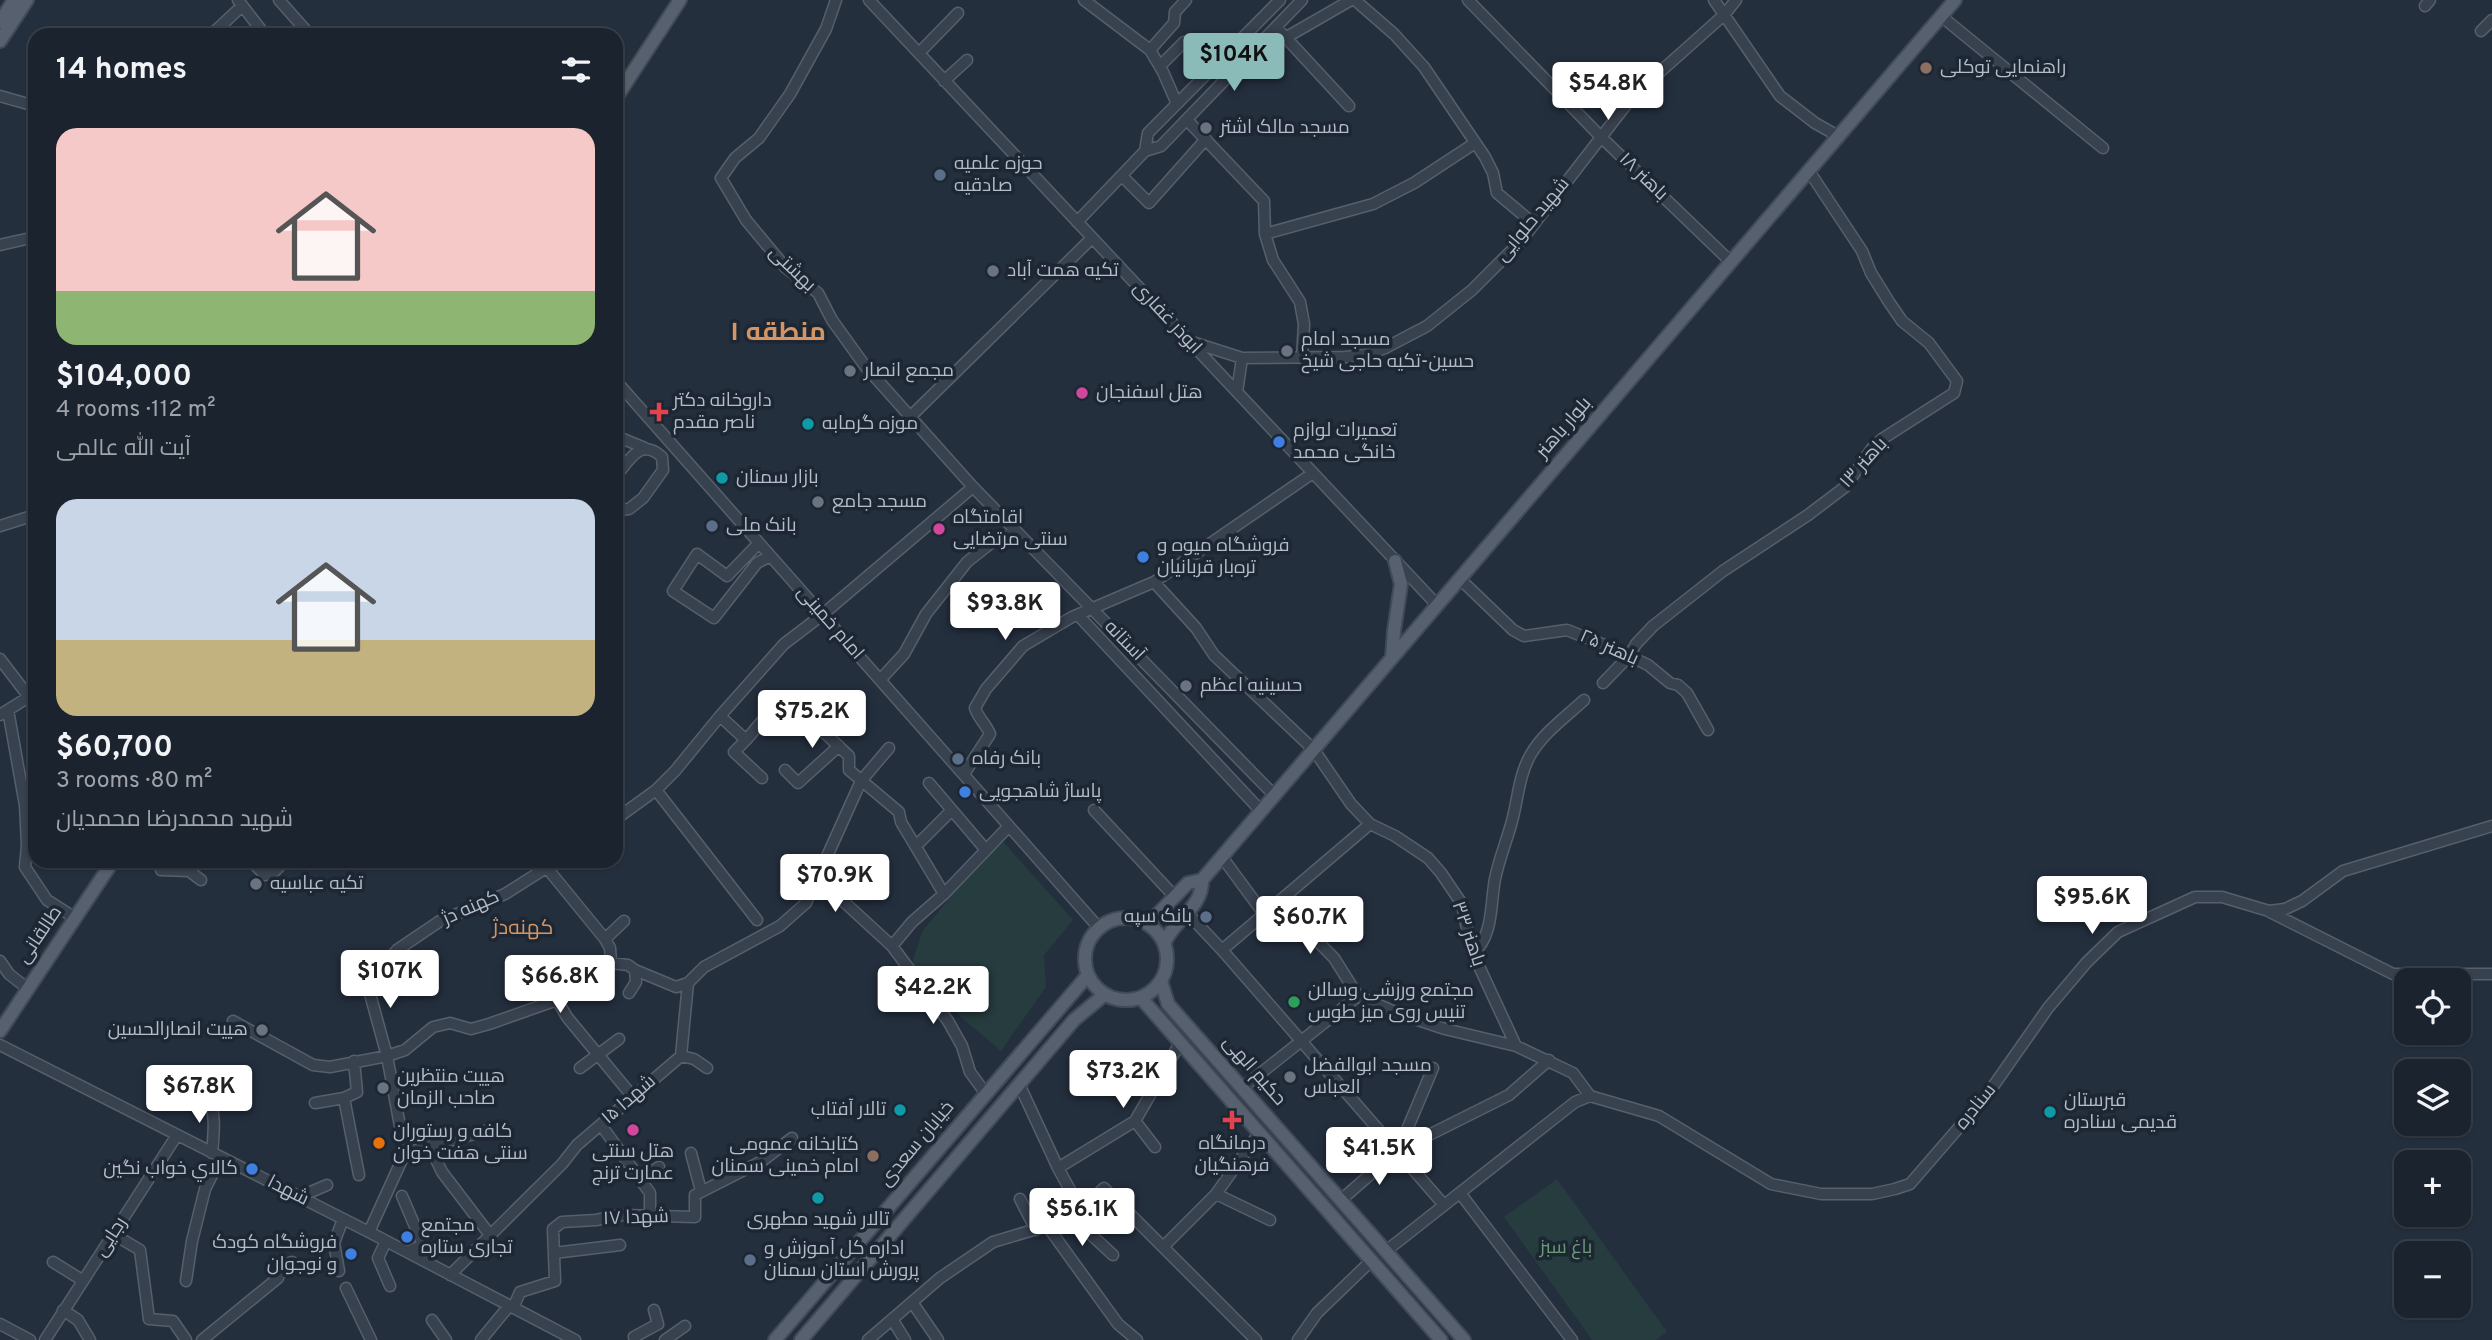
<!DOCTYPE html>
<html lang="en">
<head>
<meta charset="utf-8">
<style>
	:root { --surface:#1b232e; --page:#282f3a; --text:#f1f3f6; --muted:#a0a4aa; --line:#39404a; --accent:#8bbbb9 }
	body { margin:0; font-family:Overpass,Cairo,sans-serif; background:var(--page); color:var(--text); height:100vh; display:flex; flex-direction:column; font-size:26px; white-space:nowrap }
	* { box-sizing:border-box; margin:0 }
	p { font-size:23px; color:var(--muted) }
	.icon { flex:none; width:38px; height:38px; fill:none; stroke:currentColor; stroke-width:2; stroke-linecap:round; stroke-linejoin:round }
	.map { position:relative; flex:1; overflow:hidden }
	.drawer { position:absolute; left:28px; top:28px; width:595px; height:840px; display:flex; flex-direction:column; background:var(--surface); border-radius:21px; box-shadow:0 2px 5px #0004,0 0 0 2px var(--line) }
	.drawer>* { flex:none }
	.tools { position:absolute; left:2394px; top:968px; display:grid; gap:14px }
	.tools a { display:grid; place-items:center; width:77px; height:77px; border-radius:14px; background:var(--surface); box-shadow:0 2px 5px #0004,0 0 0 2px var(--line); font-size:35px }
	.price { position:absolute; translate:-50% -60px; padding:0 16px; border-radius:7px; background:#fff; color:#222; font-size:23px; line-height:46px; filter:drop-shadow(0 2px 4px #0008) }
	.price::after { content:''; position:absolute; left:50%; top:42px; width:21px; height:16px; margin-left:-10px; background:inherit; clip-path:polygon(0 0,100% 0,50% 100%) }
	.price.active { background:var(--accent); color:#111 }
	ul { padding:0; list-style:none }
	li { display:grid; align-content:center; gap:14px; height:371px; padding:0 28px }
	li span { display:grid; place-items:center; height:217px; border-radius:21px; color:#555 }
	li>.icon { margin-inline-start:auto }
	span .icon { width:126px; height:126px; fill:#fffc; stroke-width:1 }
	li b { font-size:30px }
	h2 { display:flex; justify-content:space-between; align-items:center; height:84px; padding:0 28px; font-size:30px }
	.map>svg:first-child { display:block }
	.green { fill:#263c3f }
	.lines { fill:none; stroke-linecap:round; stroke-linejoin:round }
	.minor-casing { stroke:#565f6c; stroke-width:13 }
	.major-casing { stroke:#414a57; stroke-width:16 }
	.minor { stroke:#38414e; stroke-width:10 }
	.major { stroke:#56606e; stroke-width:12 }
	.education-dot { fill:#8d6e63; stroke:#1d2633; stroke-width:2.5 }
	.worship-dot { fill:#6b7280; stroke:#1d2633; stroke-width:2.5 }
	.service-dot { fill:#5c6f8a; stroke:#1d2633; stroke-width:2.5 }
	.hotel-dot { fill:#d1479c; stroke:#1d2633; stroke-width:2.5 }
	.health-dot { fill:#e0444e; stroke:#1d2633; stroke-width:2.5 }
	.culture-dot { fill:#0f9aa8; stroke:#1d2633; stroke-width:2.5 }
	.shop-dot { fill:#3f7fe0; stroke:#1d2633; stroke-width:2.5 }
	.leisure-dot { fill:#2e9e5b; stroke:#1d2633; stroke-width:2.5 }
	.food-dot { fill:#e8710a; stroke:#1d2633; stroke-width:2.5 }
	.labels { text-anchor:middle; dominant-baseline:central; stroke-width:7; stroke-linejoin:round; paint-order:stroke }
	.poi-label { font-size:19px; fill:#b4bcc9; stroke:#1d2633; text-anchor:start }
	.street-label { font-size:19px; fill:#b4bcc9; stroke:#1d2633 }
	.park-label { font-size:19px; fill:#6b9a76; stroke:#1d2633 }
	.neighbourhood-label { font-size:21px; fill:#d59563; stroke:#1d2633 }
	.district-label { font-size:26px; font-weight:bold; fill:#d59563; stroke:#1d2633 }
</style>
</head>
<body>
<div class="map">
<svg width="2492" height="1340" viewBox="0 0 2492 1340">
	<rect width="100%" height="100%" fill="#242f3e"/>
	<path class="green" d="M999,837L1073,920L1044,955L1046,987L1001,1051L909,973L922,932Z
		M1557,1179L1667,1332L1656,1340H1592L1504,1217Z"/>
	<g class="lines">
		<defs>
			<path id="minor" d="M238,0L265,35
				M279,0L310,35
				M836,0L826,29L790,94L759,138L735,158L721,178L746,220L786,268L818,293L832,320L865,366L973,487L1275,796
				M869,0L1438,606
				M1084,0L1150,50L1163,72L1177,104
				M1355,0L1394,34L1424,67L1485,157L1493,173L1497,193L1534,224
				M1468,0L1601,137L1731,262
				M1714,0L1780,96L1815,123L1838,136
				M2425,6L2430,0
				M1941,16L2103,148
				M1276,27L1349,106
				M2481,31L2492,20
				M211,35L242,6
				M1285,38L1351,0
				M1150,50L1174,23L1175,12L1186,0
				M919,53L958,13
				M1160,66L1184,42
				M944,81L967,60
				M0,96L35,106
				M1187,120L1264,201L1265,234L1273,260L1300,302L1304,324L1302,358
				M1145,151L1148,133L1280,0
				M1122,176L1149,203L1206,139
				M1077,222L1145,151L1161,146L1302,0
				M1265,234L1373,204L1414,183L1475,143
				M0,245L35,237
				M1192,342L1242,358L1346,357L1369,354L1385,348L1427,326L1472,290L1520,242L1633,96L1725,14L1736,0
				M616,381L1099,928
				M1237,392L1242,358
				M910,417L1092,238
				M616,436L645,448
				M616,476C630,460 640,437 662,457L663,470L643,498L629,509L619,510L616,508
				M0,526L35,515
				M759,543L727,576L697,554L673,591L714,618L757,563L770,556
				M1460,579L1513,630L1524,636L1567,630L1617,650L1648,665L1670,683L1678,685L1687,693L1708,730
				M1154,582L1196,628L1214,655L1314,750L1351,804L1370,824L1395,836L1428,858L1441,873L1462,904L1471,949L1516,1046
				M1078,615L1261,811
				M0,659L29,697
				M880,680L904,654L926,614L967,562L991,543L1016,531
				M1603,683L1629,656L1636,644L1653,626L1723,571L1808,515L1845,487L1873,447L1882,439L1954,393L1957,381L1929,343L1902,321L1889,302L1871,273L1862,251L1809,171
				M8,710L25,805L27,845L25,867L47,900L75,918
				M0,715L35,693
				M720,716L746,740L734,752L762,778
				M809,718L849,756V770L899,812L901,822L944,894
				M746,740L769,713L781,723
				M785,770L798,783L839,746
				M964,774L990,734C986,724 978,718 975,708L986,689L1023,646L1072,617L1154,582L1313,473
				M929,783L986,850
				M656,790L757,920
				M1094,810L1175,897
				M616,819L656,790L675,771L720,716L784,644L822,615L973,487
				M917,845L952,810
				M1222,857L1264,914
				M251,861L265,875L275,871L285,861
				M350,862L351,861
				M161,870L189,871L201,880
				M818,878L892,946L912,922L944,894L1009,826
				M1279,902L1334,958L1358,996L1400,1014L1445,1029L1516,1046L1573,1073L1590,1096
				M2270,912L2393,974H2492
				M1188,914L1222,950L1444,1205
				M605,939L624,921
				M892,946L948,1021L962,1046L970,1072L986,1094
				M1222,950L1370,824
				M1473,954C1494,934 1490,905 1495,879C1499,859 1507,840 1512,821C1518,799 1519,774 1531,754C1543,733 1567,716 1584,700
				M0,961L9,974L28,989
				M611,963L628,965L635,970L636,982L629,993
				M635,970L676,987L688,983
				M557,1000L567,1017L633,1097
				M233,1021L313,1065L330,1067L387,1056L405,1050L433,1027L450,1023L471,1029L489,1024L557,1000L601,977L611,963L610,948L605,939L547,868
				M0,1045L369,1232L575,1340
				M681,1056L694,1059L707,1068
				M354,1061L357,1092L344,1098L359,1175
				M580,1068L619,1039
				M1019,1084L1058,1168L1081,1210
				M1242,1088L1358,996
				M208,1094C216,1114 214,1132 212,1153
				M315,1103L344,1098
				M1135,1121L1155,1147
				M601,1125L650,1193V1215
				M430,1147L442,1172L490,1235
				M1398,1151L1433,1068
				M405,1153L485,1131
				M691,1153L701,1191
				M1058,1168L1135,1121L1180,1043
				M640,1179L659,1167
				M1460,1193L1572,1340
				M1216,1194L1270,1220
				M402,1196L423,1245L407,1252
				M299,1197L327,1185
				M1020,1199L1036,1230
				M1341,1200L1397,1151L1509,1095L1549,1060
				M1073,1218L1113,1255
				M1048,1227L1118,1324L1137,1340
				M369,1232L405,1153L387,1056L367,983L397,950L440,921L505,894L557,861
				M113,1234L140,1250L149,1319L173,1321L186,1340
				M386,1241L378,1258L390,1286
				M1163,1247L1216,1194L1259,1133
				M1386,1251L1575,1102L1590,1096L1659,1116L1771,1184L1821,1194H1872L1895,1189L1910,1184L1987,1095L2048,1008L2087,962L2118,932L2195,897H2222L2269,911L2285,909L2302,901L2343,871L2492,826
				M554,1253L620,1245
				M53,1262L82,1280
				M339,1271L334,1243L343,1219
				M450,1275L562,1164L577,1145L681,1056L688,983L704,967L780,926L806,903L861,781L889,748
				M186,1281L192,1241L205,1189L221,1157
				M346,1288L371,1340
				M912,1302L938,1340
				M513,1308L520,1292L555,1281L553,1229L562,1222L596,1220L622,1215L695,1217V1195L762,1161L792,1138
				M63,1310L78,1320L90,1340
				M892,1319L905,1340
				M432,1320L446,1340
				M0,1324L30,1340
				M45,1340L177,1135
				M202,1340L278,1278L281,1267L292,1262
				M481,1340L509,1306
				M635,1340L634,1337L658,1324L654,1310
				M665,1340L685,1326
				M868,1340L940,1278L993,1242L1073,1218L1104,1188L1256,1340
				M1298,1340L1317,1313L1371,1261"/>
			<path id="major" d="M0,22L14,0
				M0,41L27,0
				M616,98L680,0
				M1392,658L1394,631L1401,584L1395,561
				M1202,880L1955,0
				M1085 959a41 41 0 1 1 82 0a41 41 0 1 1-82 0Z
				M1148,924L1188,883L1202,880
				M1164,944C1173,920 1203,908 1202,880
				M1161,981L1168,1004L1464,1340
				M1141,998L1441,1340
				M0,1031L113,861
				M775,1340L1088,975
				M801,1340L1074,1020L1104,995"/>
		</defs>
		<use href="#minor" class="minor-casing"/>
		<use href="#major" class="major-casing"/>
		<use href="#minor" class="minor"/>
		<use href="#major" class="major"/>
	</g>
	<g class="education-dot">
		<circle cx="1926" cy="68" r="7"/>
		<circle cx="873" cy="1156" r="7"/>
	</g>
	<g class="worship-dot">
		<circle cx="1206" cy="128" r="7"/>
		<circle cx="993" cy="271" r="7"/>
		<circle cx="1287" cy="351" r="7"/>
		<circle cx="850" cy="371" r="7"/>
		<circle cx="818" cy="502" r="7"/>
		<circle cx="1186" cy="686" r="7"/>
		<circle cx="256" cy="884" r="7"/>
		<circle cx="262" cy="1030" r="7"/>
		<circle cx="1290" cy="1077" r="7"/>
		<circle cx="383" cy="1088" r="7"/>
	</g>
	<g class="service-dot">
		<circle cx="940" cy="175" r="7"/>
		<circle cx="712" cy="526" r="7"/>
		<circle cx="958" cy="759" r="7"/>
		<circle cx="1206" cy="917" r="7"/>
		<circle cx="750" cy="1260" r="7"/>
	</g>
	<g class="hotel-dot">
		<circle cx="1082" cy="393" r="7"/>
		<circle cx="939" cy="529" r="7"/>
		<circle cx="633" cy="1130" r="7"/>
	</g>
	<g class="health-dot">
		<path d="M655.5 401.5h7v7h7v7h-7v7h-7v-7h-7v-7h7z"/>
		<path d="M1228.5 1109.5h7v7h7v7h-7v7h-7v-7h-7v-7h7z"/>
	</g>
	<g class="culture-dot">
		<circle cx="808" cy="424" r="7"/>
		<circle cx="722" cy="478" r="7"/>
		<circle cx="900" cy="1110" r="7"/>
		<circle cx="2050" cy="1112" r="7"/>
		<circle cx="818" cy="1198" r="7"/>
	</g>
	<g class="shop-dot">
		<circle cx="1279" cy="442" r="7"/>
		<circle cx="1143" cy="557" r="7"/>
		<circle cx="965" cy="792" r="7"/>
		<circle cx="252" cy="1169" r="7"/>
		<circle cx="407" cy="1237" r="7"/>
		<circle cx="351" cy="1254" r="7"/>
	</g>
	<circle class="leisure-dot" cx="1294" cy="1002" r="7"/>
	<circle class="food-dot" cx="379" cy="1143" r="7"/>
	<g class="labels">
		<g class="poi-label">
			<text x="1940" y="68">راهنمایی توکلی</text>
			<text x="1220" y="128">مسجد مالک اشتر</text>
			<text x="954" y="164">حوزه علمیه<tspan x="954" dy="22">صادقیه</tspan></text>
			<text x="1007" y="271">تکیه همت آباد</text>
			<text x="1301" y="340">مسجد امام<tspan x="1301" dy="22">حسین-تکیه حاجی شیخ</tspan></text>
			<text x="864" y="371">مجمع انصار</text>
			<text x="1096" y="393">هتل اسفنجان</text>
			<text x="673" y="401">داروخانه دکتر<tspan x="673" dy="22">ناصر مقدم</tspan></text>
			<text x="822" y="424">موزه گرمابه</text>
			<text x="1293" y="431">تعمیرات لوازم<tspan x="1293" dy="22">خانگی محمد</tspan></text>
			<text x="736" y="478">بازار سمنان</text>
			<text x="832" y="502">مسجد جامع</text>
			<text x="953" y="518">اقامتگاه<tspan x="953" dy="22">سنتی مرتضایی</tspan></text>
			<text x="726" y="526">بانک ملی</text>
			<text x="1157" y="546">فروشگاه میوه و<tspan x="1157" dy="22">تره‌بار قربانیان</tspan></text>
			<text x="1200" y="686">حسینیه اعظم</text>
			<text x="972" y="759">بانک رفاه</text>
			<text x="979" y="792">پاساژ شاهجویی</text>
			<text x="270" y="884">تکیه عباسیه</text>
			<text x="1192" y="917" text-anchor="end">بانک سپه</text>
			<text x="1308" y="991">مجتمع ورزشی وسالن<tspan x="1308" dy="22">تنیس روی میز طوس</tspan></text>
			<text x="248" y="1030" text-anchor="end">هییت انصارالحسین</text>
			<text x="1304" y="1066">مسجد ابوالفضل<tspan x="1304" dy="22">العباس</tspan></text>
			<text x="397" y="1077">هییت منتظرین<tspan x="397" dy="22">صاحب الزمان</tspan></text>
			<text x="2064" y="1101">قبرستان<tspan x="2064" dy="22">قدیمی سنادره</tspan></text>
			<text x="886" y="1110" text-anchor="end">تالار آفتاب</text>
			<text x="393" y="1132">کافه و رستوران<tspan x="393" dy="22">سنتی هفت خوان</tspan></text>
			<text x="1232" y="1144" text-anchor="middle">درمانگاه<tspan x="1232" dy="22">فرهنگیان</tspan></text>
			<text x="859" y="1145" text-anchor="end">کتابخانه عمومی<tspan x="859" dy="22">امام خمینی سمنان</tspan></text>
			<text x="633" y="1152" text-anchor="middle">هتل سنتی<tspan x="633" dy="22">عمارت ترنج</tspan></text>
			<text x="238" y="1169" text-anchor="end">كالاي خواب نگين</text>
			<text x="818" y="1220" text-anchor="middle">تالار شهید مطهری</text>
			<text x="421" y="1226">مجتمع<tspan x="421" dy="22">تجاری ستاره</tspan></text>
			<text x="337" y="1243" text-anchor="end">فروشگاه کودک<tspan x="337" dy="22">و نوجوان</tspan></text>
			<text x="764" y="1249">اداره کل آموزش و<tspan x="764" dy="22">پرورش استان سمنان</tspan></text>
		</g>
		<g class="street-label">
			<text transform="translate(1643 177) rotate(44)">باهنر ۱۸</text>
			<text transform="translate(1533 220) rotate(-50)">شهید حلوایی</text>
			<text transform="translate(792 269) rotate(44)">بهشتی</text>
			<text transform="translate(1167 318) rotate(47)">ابوذر غفاری</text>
			<text transform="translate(1564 428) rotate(-49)">بلوار باهنر</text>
			<text transform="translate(1864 463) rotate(-48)">باهنر ۱۳</text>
			<text transform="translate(830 623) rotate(49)">امام خمینی</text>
			<text transform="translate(1124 641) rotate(46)">آستانه</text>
			<text transform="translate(1609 648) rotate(24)">باهنر ۲۵</text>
			<text transform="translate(471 908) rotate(-24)">کهنه دژ</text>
			<text transform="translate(1468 934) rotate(71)">باهنر ۳۳</text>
			<text transform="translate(40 935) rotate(-56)">طالقانی</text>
			<text transform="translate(1254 1071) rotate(49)">حکیم الهی</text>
			<text transform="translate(629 1100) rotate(-41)">شهدا ۱۵</text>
			<text transform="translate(1976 1107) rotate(-51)">سنادره</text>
			<text transform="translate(917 1144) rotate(-50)">خیابان سعدی</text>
			<text transform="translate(288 1191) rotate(27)">شهدا</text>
			<text transform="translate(636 1218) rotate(-2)">شهدا ۱۷</text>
			<text transform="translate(111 1237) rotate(-57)">رجایی</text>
		</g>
		<g class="park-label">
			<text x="1566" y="1248">باغ سبز</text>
		</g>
		<g class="neighbourhood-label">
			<text x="523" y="928">کهنه‌دژ</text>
		</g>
		<g class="district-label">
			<text x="778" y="333">منطقه ۱</text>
		</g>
	</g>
</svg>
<div class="tools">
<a><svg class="icon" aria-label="locate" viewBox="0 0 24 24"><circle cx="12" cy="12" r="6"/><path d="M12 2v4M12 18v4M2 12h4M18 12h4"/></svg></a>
<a><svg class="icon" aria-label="layers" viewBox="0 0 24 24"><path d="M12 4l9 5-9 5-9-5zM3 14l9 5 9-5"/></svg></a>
<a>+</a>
<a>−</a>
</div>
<b class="price active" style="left:1234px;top:93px">$104K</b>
<b class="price" style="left:1608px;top:122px">$54.8K</b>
<b class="price" style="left:1005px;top:642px">$93.8K</b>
<b class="price" style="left:812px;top:750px">$75.2K</b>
<b class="price" style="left:835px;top:914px">$70.9K</b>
<b class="price" style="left:2092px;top:936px">$95.6K</b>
<b class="price" style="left:1310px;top:956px">$60.7K</b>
<b class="price" style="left:390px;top:1010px">$107K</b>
<b class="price" style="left:560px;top:1015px">$66.8K</b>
<b class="price" style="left:933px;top:1026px">$42.2K</b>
<b class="price" style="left:1123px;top:1110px">$73.2K</b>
<b class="price" style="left:199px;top:1125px">$67.8K</b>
<b class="price" style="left:1379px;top:1187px">$41.5K</b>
<b class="price" style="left:1082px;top:1248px">$56.1K</b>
<section class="drawer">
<h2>14 homes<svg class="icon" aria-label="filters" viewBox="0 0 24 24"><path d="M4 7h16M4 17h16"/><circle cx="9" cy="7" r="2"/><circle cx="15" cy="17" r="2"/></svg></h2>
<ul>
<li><span style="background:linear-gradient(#f6c9c9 75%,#8fb573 0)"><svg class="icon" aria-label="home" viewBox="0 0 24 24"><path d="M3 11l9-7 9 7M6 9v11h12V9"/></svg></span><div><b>$104,000</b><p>4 rooms · 112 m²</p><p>آیت الله عالمی</p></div></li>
<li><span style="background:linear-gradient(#c9d6e8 65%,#c2b280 0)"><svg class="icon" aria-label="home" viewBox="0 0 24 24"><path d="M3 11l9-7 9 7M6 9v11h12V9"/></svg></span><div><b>$60,700</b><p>3 rooms · 80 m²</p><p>شهید محمدرضا محمدیان</p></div></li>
</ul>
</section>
</div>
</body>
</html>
